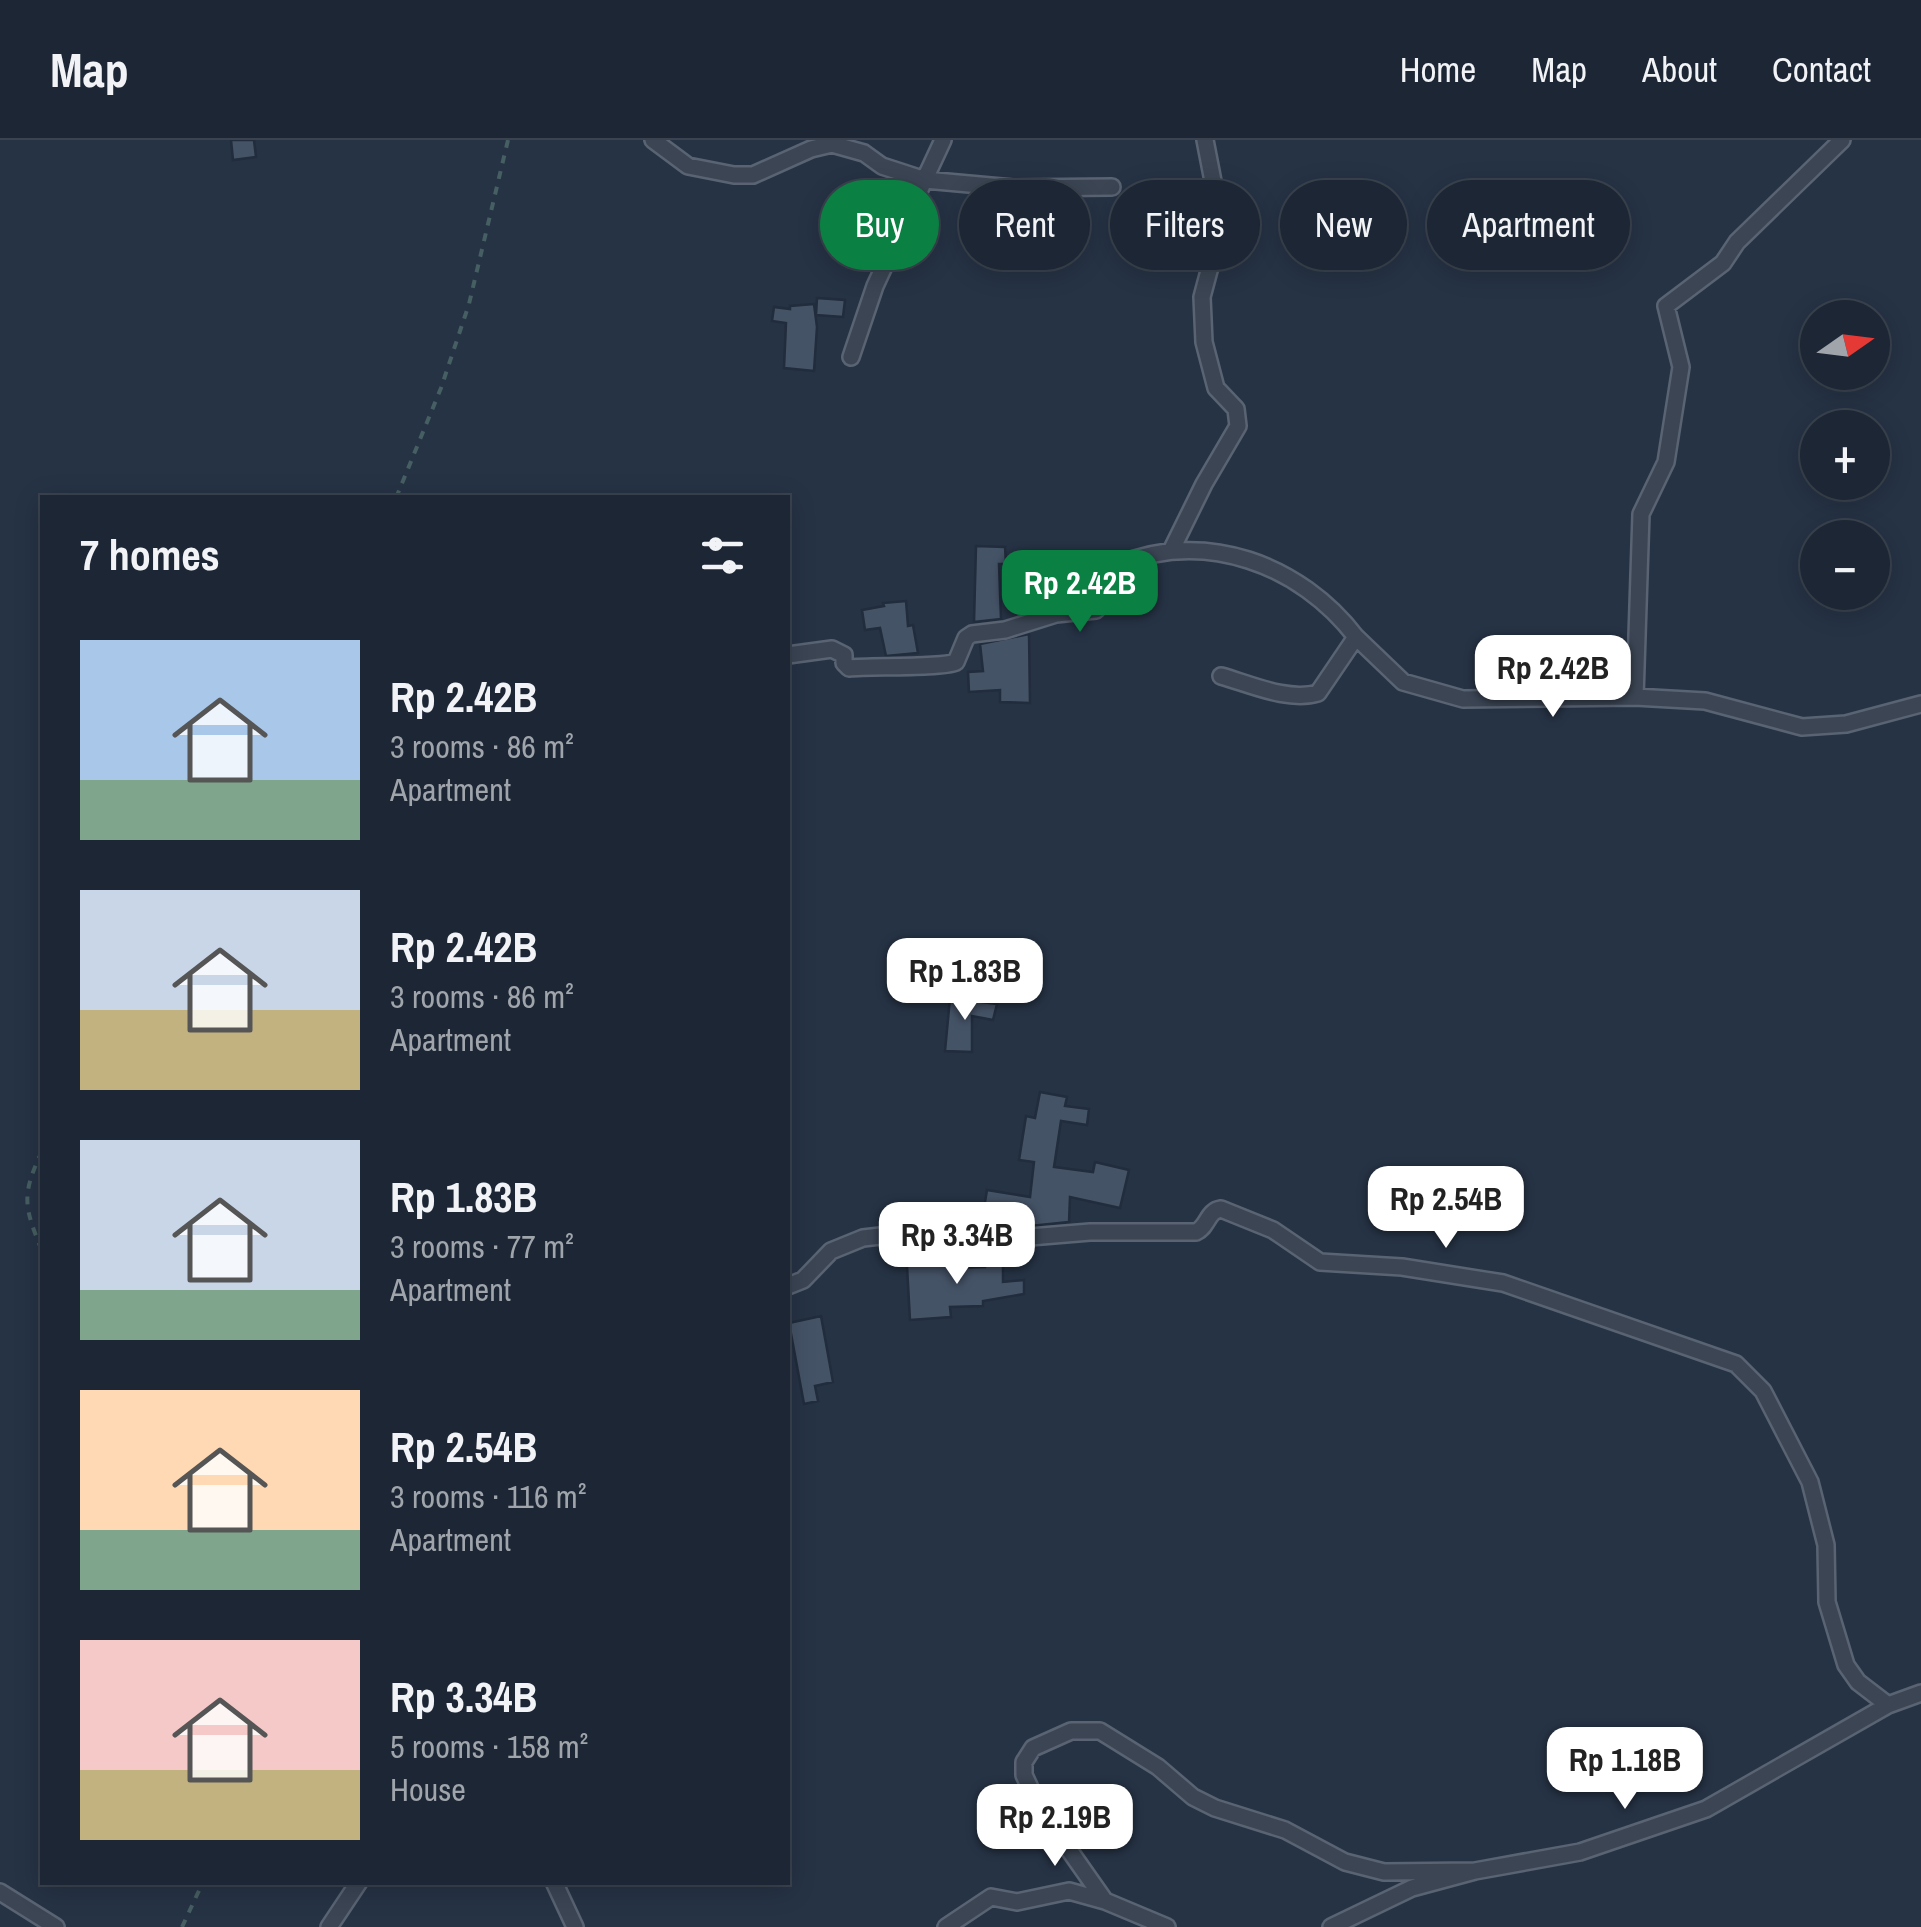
<!DOCTYPE html>
<html lang="en">
<head>
<meta charset="utf-8">
<style>
	:root { --surface:#1c2634; --page:#293240; --text:#f1f3f6; --muted:#a0a5ac; --line:#3a434f; --accent:#0b8043 }
	body { margin:0; font-family:"Archivo Narrow",sans-serif; background:var(--page); color:var(--text); height:100vh; display:flex; flex-direction:column; font-size:38px; white-space:nowrap }
	* { box-sizing:border-box; margin:0 }
	p { font-size:32px; color:var(--muted) }
	.icon { flex:none; width:55px; height:55px; fill:none; stroke:currentColor; stroke-width:2; stroke-linecap:round; stroke-linejoin:round }
	.map { position:relative; flex:1; overflow:hidden }
	.sheet { position:absolute; left:40px; top:355px; width:750px; height:1390px; display:flex; flex-direction:column; background:var(--surface); border-radius:0px; box-shadow:0 5px 25px #0003,0 0 0 2px var(--line) }
	.sheet>* { flex:none }
	.banner { position:absolute; left:820px; top:40px; width:950px; height:90px; display:flex; gap:20px }
	.needle { width:65px; rotate:76deg }
	.tools { position:absolute; left:1800px; top:160px; display:grid; gap:20px }
	.tools a { display:grid; place-items:center; width:90px; height:90px; border-radius:50%; background:var(--surface); box-shadow:0 5px 25px #0003,0 0 0 2px var(--line); font-size:50px }
	.price { position:absolute; translate:-50% -85px; padding:0 22px; border-radius:20px; background:#fff; color:#222; font-size:32px; line-height:65px; filter:drop-shadow(0 2px 5px #0008) }
	.price::after { content:''; position:absolute; left:50%; top:60px; width:30px; height:22px; margin-left:-15px; background:inherit; clip-path:polygon(0 0,100% 0,50% 100%) }
	.price.selected { background:var(--accent); color:#fff }
	ul { padding:0; list-style:none }
	li { display:flex; align-items:center; gap:30px; height:250px; padding:0 40px }
	li span { display:grid; place-items:center; flex:none; width:280px; height:200px; border-radius:0px; color:#555 }
	li>.icon { margin-inline-start:auto }
	span .icon { width:120px; height:120px; fill:#fffc; stroke-width:1 }
	li b { font-size:42px }
	h2 { display:flex; justify-content:space-between; align-items:center; height:120px; padding:0 40px; font-size:42px }
	.chip { padding:0 35px; border-radius:45px; background:var(--surface); box-shadow:0 5px 25px #0003,0 0 0 2px var(--line); font-size:35px; line-height:90px }
	.chip.selected { background:var(--accent); color:#fff }
	header { display:flex; align-items:center; gap:60px; box-sizing:border-box; height:140px; padding:0 50px; background:var(--surface); border-bottom:2px solid var(--line) }
	header strong { font-size:48px }
	nav { display:flex; gap:55px; margin-inline-start:auto; font-size:35px }
	.map>svg:first-child { display:block }
	.building { fill:#455367; stroke:#212c3c; stroke-width:2.5 }
	.lines { fill:none; stroke-linecap:round; stroke-linejoin:round }
	.street-casing { stroke:#596372; stroke-width:20 }
	.path { stroke:#465f62; stroke-width:4; stroke-dasharray:8 8; stroke-linecap:butt }
	.street { stroke:#3b4554; stroke-width:15 }
</style>
</head>
<body>
<header>
<strong>Map</strong>
<nav><a>Home</a><a>Map</a><a>About</a><a>Contact</a></nav>
</header>
<div class="map">
<svg width="1921" height="1787" viewBox="0 0 1921 1787">
	<rect width="100%" height="100%" fill="#263345"/>
	<path class="building" d="M231,0H254L256,17L233,20Z
		M817,158L845,160L843,177L816,175Z
		M814,164L817,187L814,231L784,228L786,183L772,181L774,167L790,169V166Z
		M976,406L1005,407L1006,424H999L1001,479L974,482Z
		M906,461L908,486L913,485L918,513L886,516L880,488L865,490L862,470L884,466L883,463Z
		M1029,494L1030,563L1000,562V550L969,552L968,532L983,531L980,504Z
		M950,858L997,864L993,880L972,876V912L945,911Z
		M1040,952L1067,957L1065,966L1089,969L1087,985L1061,981L1054,1027L1093,1032L1095,1022L1129,1030L1120,1068L1070,1057L1069,1082L1030,1086L982,1080L987,1050L1030,1057L1034,1022L1019,1020L1026,976L1035,978Z
		M985,1110H1003V1142L1024,1140V1154L983,1161V1166L950,1167L951,1177L910,1180L907,1126L947,1123L948,1128L985,1127Z
		M821,1176L833,1242L815,1246L818,1261L804,1264L789,1183Z"/>
	<g class="lines">
		<defs>
			<path id="street" d="M653,0L688,26L734,35H753L811,9L832,4L864,13L882,26L925,40L1013,48L1112,47
				M851,217L875,146L943,0
				M1171,411L1204,344L1238,286L1236,269L1216,248L1204,202L1202,157L1217,101L1219,72L1205,0
				M788,515L832,509L844,515V523L849,528C871,526 942,528 956,522L966,498L972,494L1005,490L1056,474L1096,470L1110,454L1118,425C1205,389 1300,424 1356,497
				M1221,536C1250,544 1288,562 1318,553L1356,497L1403,542L1463,559L1635,557L1705,561L1802,587L1846,584L1921,564
				M1635,557L1641,374L1666,322L1681,227L1666,166L1723,123L1737,102L1842,0
				M788,1146L803,1140L831,1111L863,1098L950,1088L1030,1097L1090,1092H1196C1208,1087 1207,1071 1221,1069L1273,1090L1320,1122L1402,1127L1503,1143L1736,1224L1763,1251L1810,1342L1826,1405L1827,1462L1846,1525L1858,1542L1888,1565
				M554,1742L575,1787
				M0,1752L56,1787
				M1105,1761L1039,1667L1024,1635V1622L1033,1608L1071,1591H1100L1158,1627L1193,1657L1215,1668L1285,1690L1345,1722L1384,1732L1475,1731
				M329,1787L359,1742
				M946,1787L991,1757L1017,1762L1069,1751L1105,1761L1167,1787
				M1331,1787L1412,1748L1475,1731L1580,1712L1706,1669L1888,1565L1921,1553"/>
		</defs>
		<use href="#street" class="street-casing"/>
		<path class="path" d="M396,358L441,248L469,164L508,0
			M42,1011C21,1056 24,1066 42,1111
			M42,1156L40,1165L42,1170
			M182,1787L203,1742"/>
		<use href="#street" class="street"/>
	</g>
</svg>
<div class="tools">
<a><svg class="needle" viewBox="-14 -14 28 28"><path d="M0-13l5 13h-10z" fill="#e53935"/><path d="M0 13l5-13h-10z" fill="#a0a5ac"/></svg></a>
<a>+</a>
<a>−</a>
</div>
<b class="price selected" style="left:1080px;top:495px">Rp 2.42B</b>
<b class="price" style="left:1553px;top:580px">Rp 2.42B</b>
<b class="price" style="left:965px;top:883px">Rp 1.83B</b>
<b class="price" style="left:1446px;top:1111px">Rp 2.54B</b>
<b class="price" style="left:957px;top:1147px">Rp 3.34B</b>
<b class="price" style="left:1625px;top:1672px">Rp 1.18B</b>
<b class="price" style="left:1055px;top:1729px">Rp 2.19B</b>
<div class="banner">
<a class="chip selected">Buy</a>
<a class="chip">Rent</a>
<a class="chip">Filters</a>
<a class="chip">New</a>
<a class="chip">Apartment</a>
</div>
<section class="sheet">
<h2>7 homes<svg class="icon" aria-label="filters" viewBox="0 0 24 24"><path d="M4 7h16M4 17h16"/><circle cx="9" cy="7" r="2"/><circle cx="15" cy="17" r="2"/></svg></h2>
<ul>
<li><span style="background:linear-gradient(#a9c7e8 70%,#7fa58c 0)"><svg class="icon" aria-label="home" viewBox="0 0 24 24"><path d="M3 11l9-7 9 7M6 9v11h12V9"/></svg></span><div><b>Rp 2.42B</b><p>3 rooms · 86 m²</p><p>Apartment</p></div></li>
<li><span style="background:linear-gradient(#c9d6e8 60%,#c2b280 0)"><svg class="icon" aria-label="home" viewBox="0 0 24 24"><path d="M3 11l9-7 9 7M6 9v11h12V9"/></svg></span><div><b>Rp 2.42B</b><p>3 rooms · 86 m²</p><p>Apartment</p></div></li>
<li><span style="background:linear-gradient(#c9d6e8 75%,#7fa58c 0)"><svg class="icon" aria-label="home" viewBox="0 0 24 24"><path d="M3 11l9-7 9 7M6 9v11h12V9"/></svg></span><div><b>Rp 1.83B</b><p>3 rooms · 77 m²</p><p>Apartment</p></div></li>
<li><span style="background:linear-gradient(#ffd9b3 70%,#7fa58c 0)"><svg class="icon" aria-label="home" viewBox="0 0 24 24"><path d="M3 11l9-7 9 7M6 9v11h12V9"/></svg></span><div><b>Rp 2.54B</b><p>3 rooms · 116 m²</p><p>Apartment</p></div></li>
<li><span style="background:linear-gradient(#f6c9c9 65%,#c2b280 0)"><svg class="icon" aria-label="home" viewBox="0 0 24 24"><path d="M3 11l9-7 9 7M6 9v11h12V9"/></svg></span><div><b>Rp 3.34B</b><p>5 rooms · 158 m²</p><p>House</p></div></li>
</ul>
</section>
</div>
</body>
</html>
